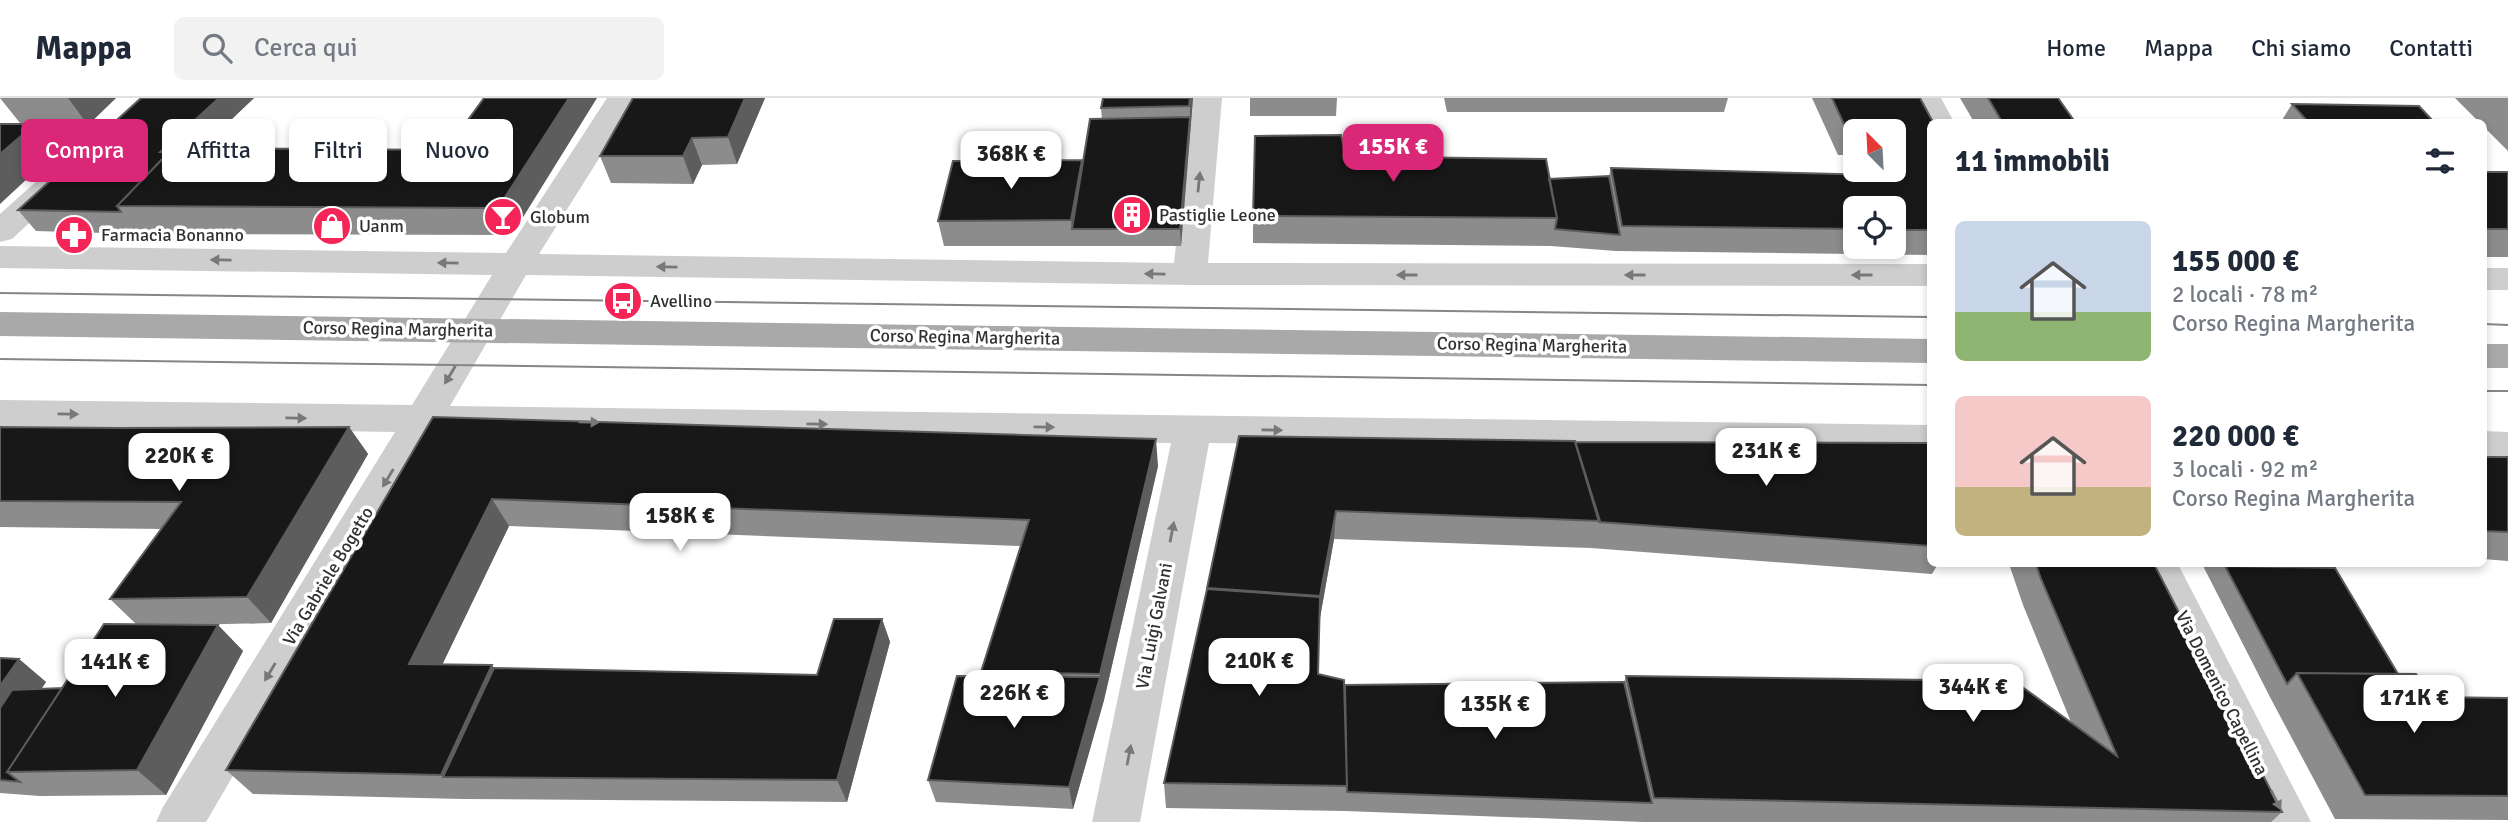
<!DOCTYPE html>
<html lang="it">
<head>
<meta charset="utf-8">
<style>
	:root { --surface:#fff; --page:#f2f2f3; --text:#1f2937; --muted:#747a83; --line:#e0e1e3; --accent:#db2777 }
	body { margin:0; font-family:Signika,sans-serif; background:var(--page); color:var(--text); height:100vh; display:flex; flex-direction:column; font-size:26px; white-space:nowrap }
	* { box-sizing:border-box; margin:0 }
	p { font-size:23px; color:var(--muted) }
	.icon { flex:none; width:38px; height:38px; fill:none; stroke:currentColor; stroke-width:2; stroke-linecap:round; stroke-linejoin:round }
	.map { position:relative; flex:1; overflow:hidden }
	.side { position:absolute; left:1927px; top:21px; width:560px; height:448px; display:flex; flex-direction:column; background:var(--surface); border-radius:10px; box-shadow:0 4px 10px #0003 }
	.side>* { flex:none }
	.top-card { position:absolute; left:21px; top:21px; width:665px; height:63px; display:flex; gap:14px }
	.needle { width:46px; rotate:336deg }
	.fabs { position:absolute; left:1843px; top:21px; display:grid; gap:14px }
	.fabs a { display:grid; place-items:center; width:63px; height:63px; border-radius:10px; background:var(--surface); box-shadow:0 4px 10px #0003; font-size:35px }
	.price { position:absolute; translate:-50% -60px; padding:0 16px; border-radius:14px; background:#fff; color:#222; font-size:23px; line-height:46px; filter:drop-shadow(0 2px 4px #0008) }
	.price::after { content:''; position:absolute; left:50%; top:42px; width:21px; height:16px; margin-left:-10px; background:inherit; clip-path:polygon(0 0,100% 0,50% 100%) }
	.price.active { background:var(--accent); color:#fff }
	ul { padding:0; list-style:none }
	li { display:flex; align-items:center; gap:21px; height:175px; padding:0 28px }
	li span { display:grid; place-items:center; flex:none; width:196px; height:140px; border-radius:10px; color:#555 }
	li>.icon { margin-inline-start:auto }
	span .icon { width:84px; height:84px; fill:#fffc; stroke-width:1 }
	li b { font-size:30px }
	h2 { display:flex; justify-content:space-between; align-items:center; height:84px; padding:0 28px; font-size:30px }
	.tag { padding:0 24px; border-radius:10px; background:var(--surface); box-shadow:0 4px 10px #0003; font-size:24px; line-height:63px }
	.tag.active { background:var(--accent); color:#fff }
	header { display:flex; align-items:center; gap:42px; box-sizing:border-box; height:98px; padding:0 35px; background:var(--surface); border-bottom:2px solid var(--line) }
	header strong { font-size:33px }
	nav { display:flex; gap:38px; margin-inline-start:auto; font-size:24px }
	.search { width:490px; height:63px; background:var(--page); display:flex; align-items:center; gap:18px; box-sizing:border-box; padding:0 24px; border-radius:10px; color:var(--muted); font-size:26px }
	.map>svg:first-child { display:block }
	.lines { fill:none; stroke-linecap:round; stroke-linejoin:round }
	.street { fill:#cecece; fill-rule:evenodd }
	.primary { fill:#a9a9a9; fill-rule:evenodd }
	.tram { stroke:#868686; stroke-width:2 }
	.wall { fill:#8c8c8c; fill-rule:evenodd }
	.shaded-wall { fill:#5d5d5d }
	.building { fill:#181818; stroke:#5d5d5d; stroke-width:2 }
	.oneway { fill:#787878 }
	.labels { text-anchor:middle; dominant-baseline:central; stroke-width:7; stroke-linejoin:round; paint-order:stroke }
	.poi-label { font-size:18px; fill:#313131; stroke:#fff; text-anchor:start }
	.street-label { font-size:18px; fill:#313131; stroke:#fff }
</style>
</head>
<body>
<header>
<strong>Mappa</strong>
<div class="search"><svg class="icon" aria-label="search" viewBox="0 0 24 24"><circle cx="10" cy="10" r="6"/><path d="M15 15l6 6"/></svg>Cerca qui</div>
<nav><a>Home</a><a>Mappa</a><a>Chi siamo</a><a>Contatti</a></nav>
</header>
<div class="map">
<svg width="2508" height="724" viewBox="0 0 2508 724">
	<rect width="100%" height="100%" fill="#fff"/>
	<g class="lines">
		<path class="street" d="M607,0H637L539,156L1174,165L1192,0H1222L1208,165L1930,166V188L1190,187L526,177L450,308L1930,327V355L1209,345L1140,724H1092L1171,345L434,334L206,724H156L163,709L395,334L0,328V302L412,307L492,177L0,170V148L506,155Z
			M1911,0H1941L1954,24H1930L1928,30Z
			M60,69L71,72L76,79L71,86L12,141L0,144V116L49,72Z
			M2483,170H2508V192H2483Z
			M2483,333L2508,334V362L2483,361Z
			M2137,466H2178L2311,724H2263Z"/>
		<path class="primary" d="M0,214L1930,241V265L0,238Z
			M2483,246H2508V270H2483Z"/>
		<path class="tram" d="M0,195L1930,219
			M2483,226L2508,227
			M0,261L1930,287
			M2483,293H2508"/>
	</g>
	<path class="wall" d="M0,0H116L88,27L35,26L56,54L20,25Z
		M141,0H254L202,50L446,52L484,0L512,137L138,136L36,133L18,112Z
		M765,0L737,66L702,67L693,86L611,85L600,58Z
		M1193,0L1181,148H944L938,123L1083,67L1102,21L1101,10Z
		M1250,0H1337L1336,18H1250Z
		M1444,0H1728L1724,14H1447Z
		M1812,0H1920L1930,24V157L1616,153L1551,148L1253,145V118L1347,64L1400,65V59L1549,81L1609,78L1611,70L1857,77L1849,57H1838ZM1855,33H1894V72H1855ZM1855,110H1894V149H1855Z
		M1960,0H2058L2075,24H1974Z
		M2455,0H2508V53L2483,28V24H2479Z
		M2292,6L2434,24H2284L2282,22Z
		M2483,74H2508V159H2483Z
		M433,319L1158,368L1104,602L1073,711L936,704L928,682L982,578L981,574L1021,448L509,428L442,567L494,570L817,577L882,521L890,544L847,704L463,701L253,696L226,672Z
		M0,329L119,330L349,329L368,356L271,525L185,527H218L243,553L166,697L40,698L0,695V560L19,561L46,584L41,591L62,590L136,526L110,501L162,431L0,429Z
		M1239,338L1575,344L1930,345V466H1938L1932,476L1591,450L1334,441L1320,520L1318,576L1345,587L1624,584L1626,578L2071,624L2023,507L2009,466H2154L2282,714L2271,724H1644L1345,713L1166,710L1164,685L1207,491Z
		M2483,359H2508V463L2483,461Z
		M2202,466H2340L2335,470L2398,576L2431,599L2508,600V722L2335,721L2271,601Z"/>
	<path class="shaded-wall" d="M68,0H116L88,27Z
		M219,0H254L184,66L160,54Z
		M569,0H597L512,137L498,110Z
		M745,0H765L737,66L728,39Z
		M1190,0H1193L1181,148L1180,131L1190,19Z
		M35,26L56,54L0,106V56Z
		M692,40L702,67L693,86L683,58Z
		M1082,62L1085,86L1072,131L1071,122Z
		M349,329L368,356L271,525L247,499Z
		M1156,341L1158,368L1104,602L1073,711L1069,689L1100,579V576Z
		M492,401L509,428L430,592L409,566Z
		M1336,413L1334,441L1319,525L1320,498Z
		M882,521L890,544L847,704L837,682Z
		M218,527L243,553L166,697L137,672Z
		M19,561L46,584L0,654V588Z
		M492,567L511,593L443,679L441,677Z"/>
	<path class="building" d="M141,0H219L160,54L168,55L117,108L121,114L18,112Z
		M484,0H569L498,110L117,108L173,50L446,52Z
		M633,0H745L728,39L692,40L683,58H600Z
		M1103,0H1190L1189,8L1101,10Z
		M1832,0H1920L1933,24H1930V132H1894V110H1855V131L1622,128L1611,70L1877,77L1875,72H1894V33H1847Z
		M1988,0H2058L2075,24H2002Z
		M2292,6L2419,8L2434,24H2308Z
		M1190,19L1180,131H1072L1090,21Z
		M0,26H35L0,56Z
		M1341,37L1347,64L1401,65L1400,59L1546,61L1557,120L1253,118L1255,38Z
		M1082,62L1071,122L938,123L953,63Z
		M2483,74H2508V131H2483Z
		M1609,78L1620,137L1555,131L1557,120L1549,81Z
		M433,319L1156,341L1100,576L981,574L1029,422L492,401L409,566L492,567L441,677L226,672Z
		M0,329L119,330L349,329L247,499L110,501L181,404L0,403Z
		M1239,338L1575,343L1600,423L1336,413L1320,498L1207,490Z
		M1575,344L1930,345V448L1599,424Z
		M2483,359H2508V434L2483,433Z
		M2036,466H2154L2282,714L1654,700L1626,578L2014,583L2117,658L2041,481Z
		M2225,468L2335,470L2398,576L2297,575L2287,586Z
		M1207,491L1320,499L1318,576L1344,582L1347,688L1164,685Z
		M834,521H882L837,682L443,679L494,570L817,577Z
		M104,526L218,527L137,672L7,674Z
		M0,560L19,561L0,588Z
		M2297,575L2416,576L2431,599L2508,600V698L2365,697Z
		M957,578L1100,579L1069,689L928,682Z
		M1624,584L1652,705L1347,694L1345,587Z
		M62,590L7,674L20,684L0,682V610L12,592Z"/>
	<defs><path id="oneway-solid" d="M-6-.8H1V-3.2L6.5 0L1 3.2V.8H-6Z" transform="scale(1.75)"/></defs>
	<g class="oneway">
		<use href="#oneway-solid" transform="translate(1199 84) rotate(-84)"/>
		<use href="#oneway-solid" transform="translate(221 162) rotate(-179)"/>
		<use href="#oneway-solid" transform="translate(448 165) rotate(-179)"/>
		<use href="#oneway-solid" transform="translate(667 169) rotate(-179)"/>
		<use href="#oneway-solid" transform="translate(1155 176) rotate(-179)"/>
		<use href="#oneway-solid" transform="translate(1407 177) rotate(-180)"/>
		<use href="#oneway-solid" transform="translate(1635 177) rotate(-180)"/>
		<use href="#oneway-solid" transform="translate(1862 177) rotate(-180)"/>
		<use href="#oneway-solid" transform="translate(450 277) rotate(121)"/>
		<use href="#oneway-solid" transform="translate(68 316) rotate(1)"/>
		<use href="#oneway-solid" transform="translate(296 320) rotate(1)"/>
		<use href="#oneway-solid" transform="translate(589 324) rotate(1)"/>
		<use href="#oneway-solid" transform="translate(817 326) rotate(1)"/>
		<use href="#oneway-solid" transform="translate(1044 329) rotate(1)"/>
		<use href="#oneway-solid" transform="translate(1272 332) rotate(1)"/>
		<use href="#oneway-solid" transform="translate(388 380) rotate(121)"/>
		<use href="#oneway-solid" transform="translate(1172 434) rotate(-79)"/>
		<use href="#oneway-solid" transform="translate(270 574) rotate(121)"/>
		<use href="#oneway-solid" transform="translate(1129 657) rotate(-79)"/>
		<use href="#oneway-solid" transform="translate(2276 702) rotate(63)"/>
	</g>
	<defs>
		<symbol id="building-disc" viewBox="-11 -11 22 22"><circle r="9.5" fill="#f62557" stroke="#fff"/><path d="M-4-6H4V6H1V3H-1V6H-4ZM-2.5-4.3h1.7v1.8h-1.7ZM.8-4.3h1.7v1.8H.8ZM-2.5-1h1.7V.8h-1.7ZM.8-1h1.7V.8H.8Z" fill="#fff"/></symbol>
		<symbol id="bar-disc" viewBox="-11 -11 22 22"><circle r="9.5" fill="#f62557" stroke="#fff"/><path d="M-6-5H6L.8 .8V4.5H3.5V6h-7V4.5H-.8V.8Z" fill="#fff"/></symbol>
		<symbol id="shop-disc" viewBox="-11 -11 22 22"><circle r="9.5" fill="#f62557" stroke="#fff"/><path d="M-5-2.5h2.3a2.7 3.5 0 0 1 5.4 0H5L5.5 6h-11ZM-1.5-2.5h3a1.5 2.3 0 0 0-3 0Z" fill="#fff"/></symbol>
		<symbol id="pharmacy-disc" viewBox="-11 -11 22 22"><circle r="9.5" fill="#f62557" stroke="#fff"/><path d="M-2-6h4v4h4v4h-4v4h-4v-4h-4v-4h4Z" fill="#fff"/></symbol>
		<symbol id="bus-disc" viewBox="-11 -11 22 22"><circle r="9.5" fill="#f62557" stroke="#fff"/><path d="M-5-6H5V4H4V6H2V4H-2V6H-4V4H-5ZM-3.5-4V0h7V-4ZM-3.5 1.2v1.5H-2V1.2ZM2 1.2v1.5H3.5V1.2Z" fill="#fff"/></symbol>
	</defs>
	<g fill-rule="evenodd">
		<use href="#building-disc" x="1110" y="95" width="44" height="44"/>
		<use href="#bar-disc" x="481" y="97" width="44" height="44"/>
		<use href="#shop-disc" x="310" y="106" width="44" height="44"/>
		<use href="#pharmacy-disc" x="52" y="115" width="44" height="44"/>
		<use href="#bus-disc" x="601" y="181" width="44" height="44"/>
	</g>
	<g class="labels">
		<g class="poi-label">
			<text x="1159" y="117">Pastiglie Leone</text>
			<text x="530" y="119">Globum</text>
			<text x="359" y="128">Uanm</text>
			<text x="101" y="137">Farmacia Bonanno</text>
			<text x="650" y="203">Avellino</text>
		</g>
		<g class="street-label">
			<text transform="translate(398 231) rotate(1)">Corso Regina Margherita</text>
			<text transform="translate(965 239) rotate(1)">Corso Regina Margherita</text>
			<text transform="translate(1532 247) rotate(1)">Corso Regina Margherita</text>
			<text transform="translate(328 478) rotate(-59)">Via Gabriele Bogetto</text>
			<text transform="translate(1154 528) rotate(-79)">Via Luigi Galvani</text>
			<text transform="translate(2222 595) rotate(63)">Via Domenico Capellina</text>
		</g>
	</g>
</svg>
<div class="fabs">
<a><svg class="needle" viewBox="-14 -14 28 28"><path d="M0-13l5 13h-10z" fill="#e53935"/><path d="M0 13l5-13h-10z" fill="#747a83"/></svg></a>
<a><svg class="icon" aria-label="locate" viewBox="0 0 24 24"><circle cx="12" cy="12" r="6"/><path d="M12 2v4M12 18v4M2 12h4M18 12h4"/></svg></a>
</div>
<b class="price active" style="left:1393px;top:86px">155K €</b>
<b class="price" style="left:1011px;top:93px">368K €</b>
<b class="price" style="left:1766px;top:390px">231K €</b>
<b class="price" style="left:179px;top:395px">220K €</b>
<b class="price" style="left:680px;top:455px">158K €</b>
<b class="price" style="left:1259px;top:600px">210K €</b>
<b class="price" style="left:115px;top:601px">141K €</b>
<b class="price" style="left:1973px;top:626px">344K €</b>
<b class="price" style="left:1014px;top:632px">226K €</b>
<b class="price" style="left:2414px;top:637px">171K €</b>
<b class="price" style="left:1495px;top:643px">135K €</b>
<div class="top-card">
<a class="tag active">Compra</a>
<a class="tag">Affitta</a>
<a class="tag">Filtri</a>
<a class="tag">Nuovo</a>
</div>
<section class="side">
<h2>11 immobili<svg class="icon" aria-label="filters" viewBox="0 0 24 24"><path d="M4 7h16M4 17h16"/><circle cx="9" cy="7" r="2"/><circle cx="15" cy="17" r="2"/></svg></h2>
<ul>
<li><span style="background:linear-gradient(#c9d6e8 65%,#8fb573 0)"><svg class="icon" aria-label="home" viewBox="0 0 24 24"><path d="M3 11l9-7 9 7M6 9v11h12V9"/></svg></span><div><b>155 000 €</b><p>2 locali · 78 m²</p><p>Corso Regina Margherita</p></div></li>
<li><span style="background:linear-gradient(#f6c9c9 65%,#c2b280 0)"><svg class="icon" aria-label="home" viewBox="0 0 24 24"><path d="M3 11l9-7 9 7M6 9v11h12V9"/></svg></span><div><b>220 000 €</b><p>3 locali · 92 m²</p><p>Corso Regina Margherita</p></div></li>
</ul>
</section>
</div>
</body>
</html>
